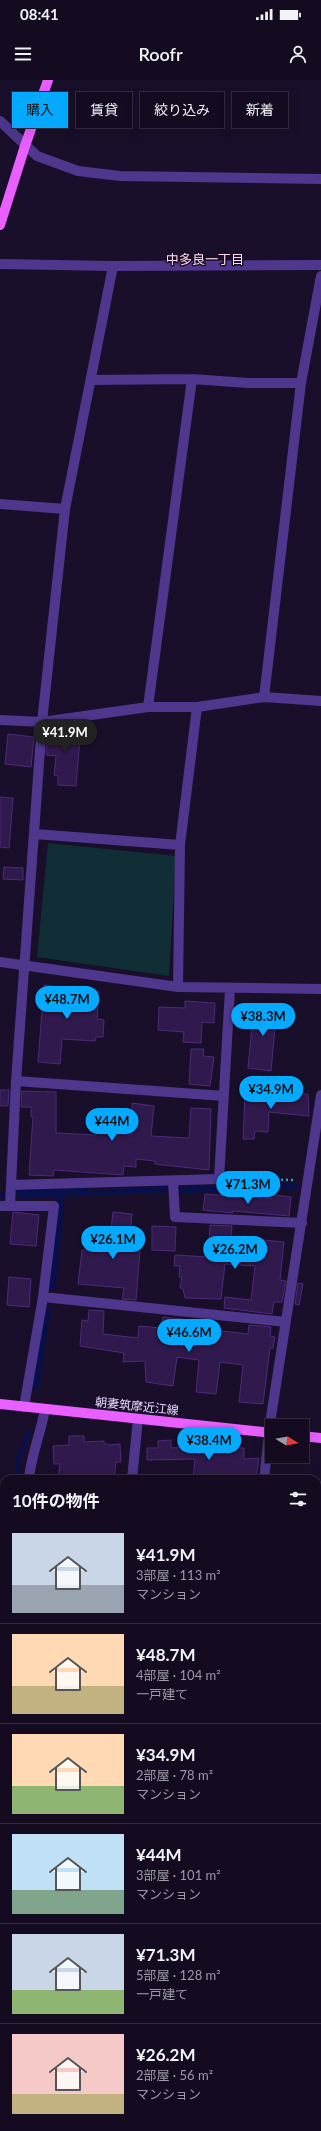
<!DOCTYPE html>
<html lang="ja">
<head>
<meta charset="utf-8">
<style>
	:root { --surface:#140b20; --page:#1d1429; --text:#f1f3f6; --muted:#9d9ba5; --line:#332b3e; --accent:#04aaff }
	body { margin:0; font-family:Lato,"Noto Sans JP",sans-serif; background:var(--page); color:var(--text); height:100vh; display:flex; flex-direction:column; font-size:15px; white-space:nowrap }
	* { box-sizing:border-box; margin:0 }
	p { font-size:13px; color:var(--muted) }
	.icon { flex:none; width:22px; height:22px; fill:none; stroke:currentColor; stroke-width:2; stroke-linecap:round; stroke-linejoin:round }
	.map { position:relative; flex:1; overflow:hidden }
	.details { position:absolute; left:0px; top:1395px; width:321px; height:656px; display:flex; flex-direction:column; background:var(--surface); border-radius:12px 12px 0 0; box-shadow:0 4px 16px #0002,0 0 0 1px var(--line) }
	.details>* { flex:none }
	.guide { position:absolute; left:12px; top:12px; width:297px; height:36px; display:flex; gap:8px }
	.needle { width:26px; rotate:101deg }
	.tools { position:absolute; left:265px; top:1339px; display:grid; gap:8px }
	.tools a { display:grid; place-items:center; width:44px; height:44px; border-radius:0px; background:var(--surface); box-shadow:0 4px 16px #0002,0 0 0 1px var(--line); font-size:20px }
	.price { position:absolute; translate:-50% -34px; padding:0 9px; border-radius:14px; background:var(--accent); color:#111; font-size:13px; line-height:26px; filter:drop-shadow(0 1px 2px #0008) }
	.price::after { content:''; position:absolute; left:50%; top:24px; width:12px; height:9px; margin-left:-6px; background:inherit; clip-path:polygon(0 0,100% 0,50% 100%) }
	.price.on { background:#222; color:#fff }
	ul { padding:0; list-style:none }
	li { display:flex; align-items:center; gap:12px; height:100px; padding:0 12px }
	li+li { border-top:1px solid var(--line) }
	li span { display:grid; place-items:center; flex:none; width:112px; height:80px; border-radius:0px; color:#555 }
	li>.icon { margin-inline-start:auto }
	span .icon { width:48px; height:48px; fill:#fffc; stroke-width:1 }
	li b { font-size:17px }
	h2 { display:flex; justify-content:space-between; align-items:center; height:48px; padding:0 12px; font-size:17px }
	.pill { padding:0 14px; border-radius:0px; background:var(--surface); box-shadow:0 4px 16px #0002,0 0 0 1px var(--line); font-size:14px; line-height:36px }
	.pill.on { background:var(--accent); color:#111 }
	.status { display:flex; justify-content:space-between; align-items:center; height:28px; padding:0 20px; background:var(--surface); direction:ltr }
	.status svg { height:11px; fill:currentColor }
	header { display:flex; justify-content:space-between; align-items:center; height:52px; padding:0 12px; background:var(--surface); font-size:18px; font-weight:600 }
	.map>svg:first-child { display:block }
	.green { fill:#112d35 }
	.water { fill:#07104b }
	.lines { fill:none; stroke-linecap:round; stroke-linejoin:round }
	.stream { stroke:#07104b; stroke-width:4.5 }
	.building { fill:#30194c; stroke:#4d2a7a }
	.path { stroke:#28a8c3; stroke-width:2.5; stroke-dasharray:2 3; stroke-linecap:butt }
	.minor { stroke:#4e378c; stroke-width:10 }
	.major { stroke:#e95fff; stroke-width:10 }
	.labels { text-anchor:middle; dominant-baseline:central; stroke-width:3; stroke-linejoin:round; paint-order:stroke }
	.street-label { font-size:12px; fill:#e6d8ff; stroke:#1a0f2a }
	.neighbourhood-label { font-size:13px; fill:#ffdae9; stroke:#1a0f2a }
</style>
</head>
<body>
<div class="status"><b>08:41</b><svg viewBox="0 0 49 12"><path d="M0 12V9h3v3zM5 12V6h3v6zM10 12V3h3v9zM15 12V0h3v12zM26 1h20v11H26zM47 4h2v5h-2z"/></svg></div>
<header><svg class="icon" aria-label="menu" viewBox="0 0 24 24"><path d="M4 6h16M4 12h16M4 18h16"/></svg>Roofr<svg class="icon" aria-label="person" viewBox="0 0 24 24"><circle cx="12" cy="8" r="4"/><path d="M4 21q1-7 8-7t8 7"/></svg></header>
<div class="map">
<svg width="321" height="2051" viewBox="0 0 321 2051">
	<rect width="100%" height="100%" fill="#1a0f2a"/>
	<path class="green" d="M48,763L176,776L169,896L37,877Z"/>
	<path class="water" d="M298,1104V1109L223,1111V1106Z
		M168,1106V1112L125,1114L124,1108Z
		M212,1106V1112L177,1113V1107Z
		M88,1108V1115L65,1116L55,1211L48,1206L58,1117L21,1119L16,1110Z
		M51,1227L38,1310L32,1309L44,1230Z"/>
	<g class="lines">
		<path class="stream" d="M207,1109H228
			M83,1113L130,1112
			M0,1115H24
			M17,1399L19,1377L29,1352"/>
	</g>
	<path class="building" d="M65,645L81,647L76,706L58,705V696L54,695L56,676L46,675L47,658H50L51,650H56L57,646Z
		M8,654L34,657L31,687L5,684Z
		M0,717L13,718L9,768L0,767Z
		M4,787L23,788V800L3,799Z
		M44,905L99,911L97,939L104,940L103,957H96L95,961L62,959L60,984L38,982Z
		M185,921L215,923L214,943L202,942L201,963L183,962L184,952L158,950L159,927L185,928Z
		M254,924L277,926L271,991L248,988Z
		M191,969H204L203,976L214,977L210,1006L189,1004Z
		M0,1010H9L8,1026H0Z
		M22,1011L56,1012V1053L96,1055L97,1052L132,1055V1023L154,1026L151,1056L189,1058L191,1028L211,1029L209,1090L155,1084V1081L136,1079V1087L124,1086L123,1095L54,1090L53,1096L29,1095L33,1037H31V1027H21Z
		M245,1013L274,1015V1013L308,1014L309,1036L269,1032L268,1052L255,1051L254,1059H243Z
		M205,1114L271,1119V1117L275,1115L291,1117L289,1136L233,1131V1133L203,1130Z
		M13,1132L39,1135L36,1166L10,1164Z
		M113,1132L132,1134L128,1170L140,1171L136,1220L122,1219L124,1208L78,1204L82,1170L105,1172L107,1149L111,1150Z
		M210,1145L232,1146L231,1157L284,1162L280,1200L286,1201L282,1222H274L272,1234L224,1228L225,1217L251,1220L255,1186L225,1184L221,1219L185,1218L183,1209L180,1208L182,1197H179L180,1186H174L175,1175L208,1177Z
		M152,1146L176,1147L175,1171L152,1170Z
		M9,1197L31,1199L29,1227L7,1225Z
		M298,1203L303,1204L299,1225L295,1224Z
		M89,1230L104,1231L103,1254L138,1258L139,1246L161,1248L163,1237L182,1239L180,1258L213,1262L214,1250L248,1254L249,1245L271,1247L270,1256L275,1257L273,1268H270L263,1324L239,1322L243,1285L220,1282L216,1314L196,1312L199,1280L177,1277L173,1306L146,1302L145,1281L123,1282L124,1273L80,1266L82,1240L88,1241Z
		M69,1356H84V1362L104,1361V1363L109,1365L120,1364L121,1382H116L114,1399H58L60,1384H54L53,1366L69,1365Z
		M171,1360V1368L214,1366V1369L244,1368V1379L259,1378L256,1399H193L195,1379L147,1380V1368H158V1361Z"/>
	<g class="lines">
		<path class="path" d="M231,1099L296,1100"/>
		<path class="minor" d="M0,41L37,76L78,91L120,96L321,99
			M0,184L113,186L321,185
			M92,300L192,299L248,303H301
			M0,424L65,429
			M264,617L301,303L321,196
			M148,627L192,299
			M0,640L42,642L148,627H197L264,617L321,621
			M35,754L180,765
			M0,882L178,907L321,909
			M178,907L180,765L197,627
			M16,1001L224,1016
			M173,1101L175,1137L302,1143
			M11,1105L219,1099L230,909
			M0,1126H54L43,1217
			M10,1126L16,1001L42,642L65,429L113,186
			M24,1327L43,1217L286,1242
			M29,1399C31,1375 41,1353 45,1329
			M132,1399L138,1339
			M264,1399L271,1337L321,1015
			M317,1592H321
			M0,1616H4
			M321,1692V1724
			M317,1803L321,1743
			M0,1928L4,1944
			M317,1974L321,1945
			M0,1995H4
			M317,2004H321"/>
		<path class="major" d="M0,145L25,66L48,0
			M0,1324L272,1353
			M302,1356L321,1358"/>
	</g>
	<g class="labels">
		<g class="street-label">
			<text transform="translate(137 1326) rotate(6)">朝妻筑摩近江線</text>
		</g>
		<g class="neighbourhood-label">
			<text x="205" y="179">中多良一丁目</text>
		</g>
	</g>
</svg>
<div class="tools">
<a><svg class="needle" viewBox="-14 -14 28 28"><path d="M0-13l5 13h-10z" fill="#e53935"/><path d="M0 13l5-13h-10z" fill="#9d9ba5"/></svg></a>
</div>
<b class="price on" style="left:65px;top:673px">¥41.9M</b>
<b class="price" style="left:67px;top:940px">¥48.7M</b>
<b class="price" style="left:263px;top:957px">¥38.3M</b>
<b class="price" style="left:271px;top:1030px">¥34.9M</b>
<b class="price" style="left:112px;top:1062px">¥44M</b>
<b class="price" style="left:248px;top:1125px">¥71.3M</b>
<b class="price" style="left:113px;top:1180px">¥26.1M</b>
<b class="price" style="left:235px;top:1190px">¥26.2M</b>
<b class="price" style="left:189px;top:1273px">¥46.6M</b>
<b class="price" style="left:209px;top:1381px">¥38.4M</b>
<div class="guide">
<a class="pill on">購入</a>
<a class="pill">賃貸</a>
<a class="pill">絞り込み</a>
<a class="pill">新着</a>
</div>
<section class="details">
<h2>10件の物件<svg class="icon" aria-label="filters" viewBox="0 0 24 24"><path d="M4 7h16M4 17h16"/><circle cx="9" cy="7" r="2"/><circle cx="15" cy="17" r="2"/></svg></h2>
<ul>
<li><span style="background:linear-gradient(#c9d6e8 65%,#9aa5b1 0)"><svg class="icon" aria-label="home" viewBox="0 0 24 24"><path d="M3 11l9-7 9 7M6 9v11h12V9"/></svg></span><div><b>¥41.9M</b><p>3部屋 · 113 m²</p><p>マンション</p></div></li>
<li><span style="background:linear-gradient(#ffd9b3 65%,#c2b280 0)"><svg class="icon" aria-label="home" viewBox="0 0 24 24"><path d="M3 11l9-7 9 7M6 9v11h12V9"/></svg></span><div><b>¥48.7M</b><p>4部屋 · 104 m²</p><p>一戸建て</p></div></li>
<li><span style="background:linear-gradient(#ffd9b3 65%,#8fb573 0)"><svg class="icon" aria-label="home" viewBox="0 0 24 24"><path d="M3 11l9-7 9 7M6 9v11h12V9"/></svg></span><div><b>¥34.9M</b><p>2部屋 · 78 m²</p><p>マンション</p></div></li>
<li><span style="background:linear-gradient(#bfe0f5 70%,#7fa58c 0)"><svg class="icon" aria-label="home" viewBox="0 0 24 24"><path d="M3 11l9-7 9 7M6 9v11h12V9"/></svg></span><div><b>¥44M</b><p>3部屋 · 101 m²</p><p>マンション</p></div></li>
<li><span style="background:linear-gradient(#c9d6e8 70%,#8fb573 0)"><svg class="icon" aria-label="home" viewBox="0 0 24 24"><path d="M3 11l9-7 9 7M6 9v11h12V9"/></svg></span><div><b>¥71.3M</b><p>5部屋 · 128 m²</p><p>一戸建て</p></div></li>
<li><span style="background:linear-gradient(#f6c9c9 75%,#c2b280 0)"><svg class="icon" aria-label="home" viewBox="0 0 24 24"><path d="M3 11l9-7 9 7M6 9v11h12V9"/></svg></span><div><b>¥26.2M</b><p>2部屋 · 56 m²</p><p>マンション</p></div></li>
</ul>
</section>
</div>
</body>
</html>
